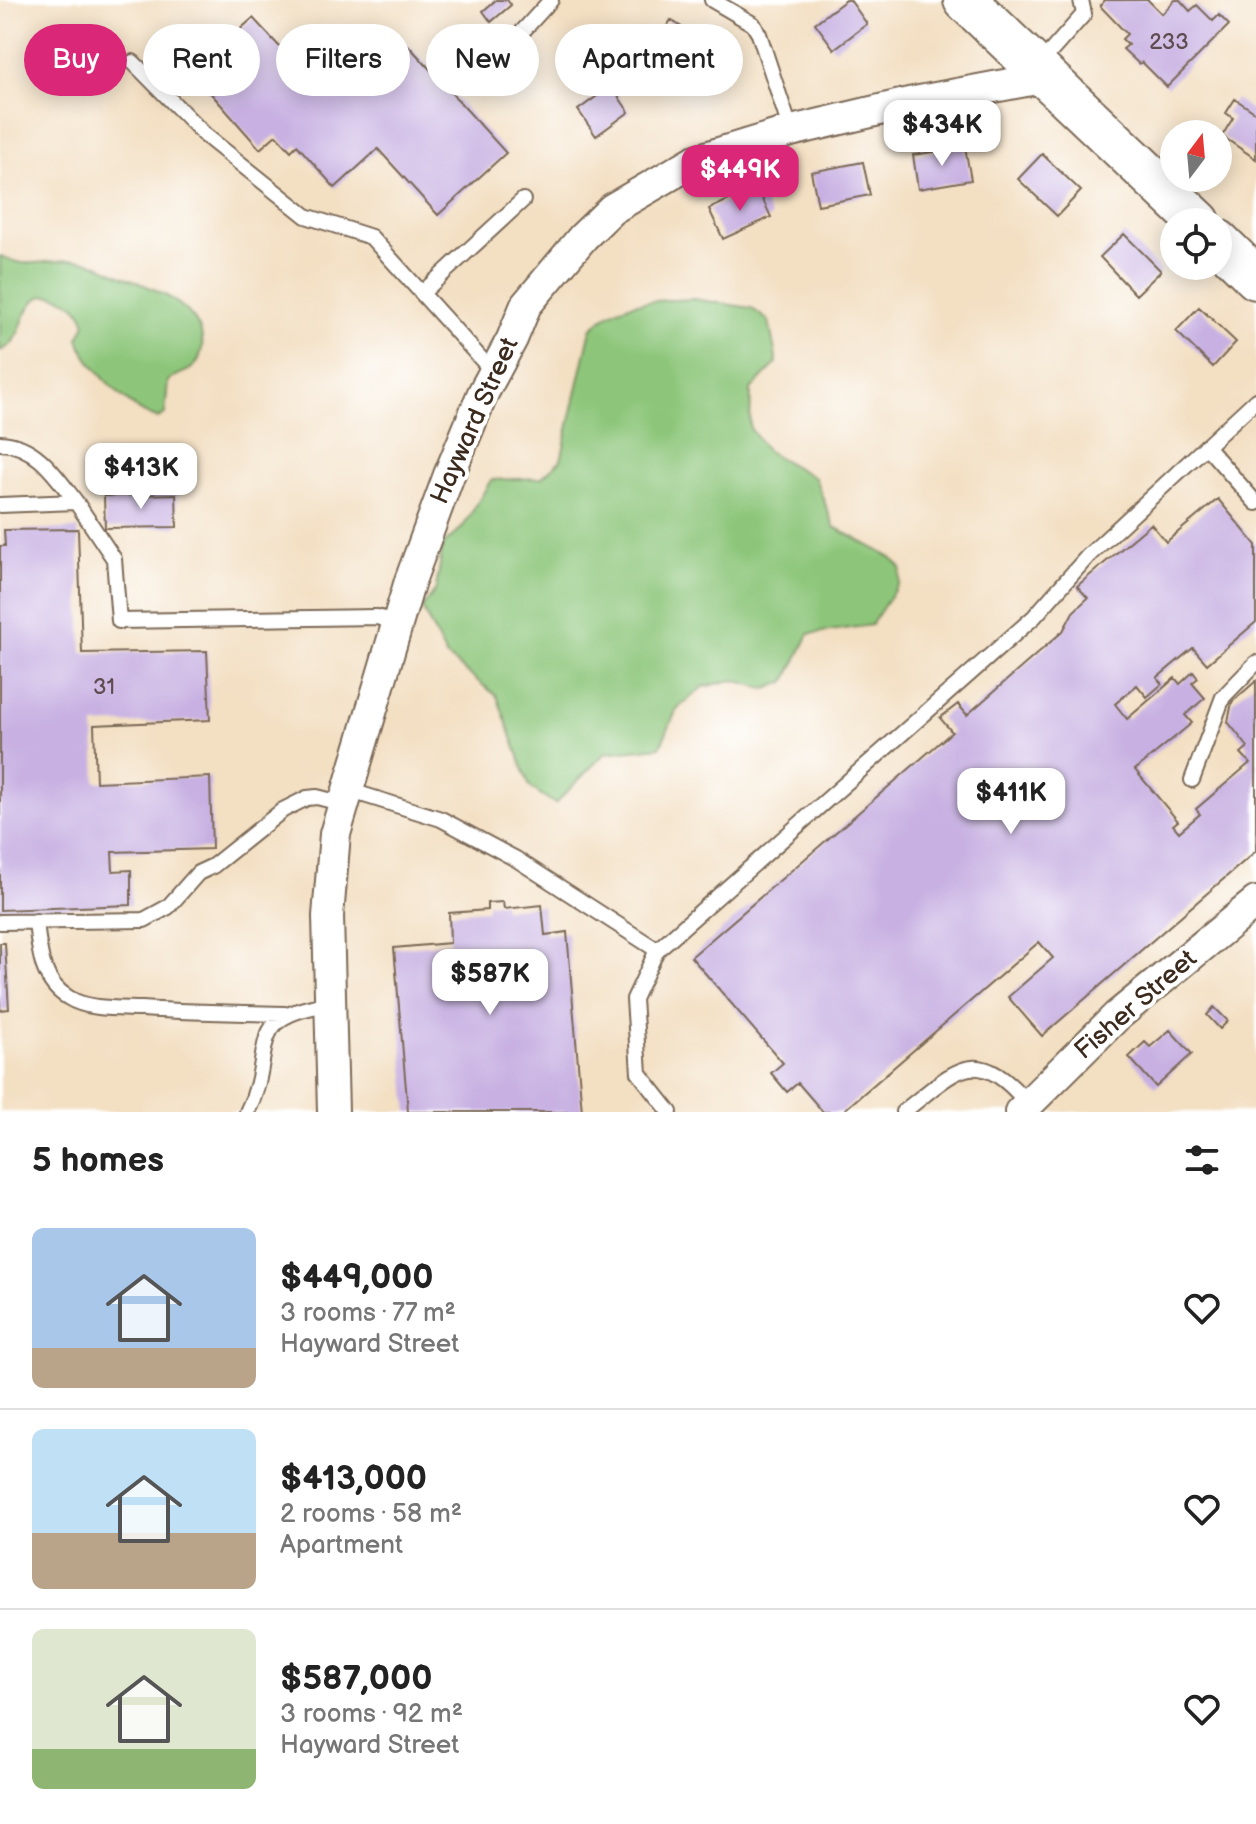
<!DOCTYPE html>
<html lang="en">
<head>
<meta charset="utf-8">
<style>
	:root { --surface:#fff; --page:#f2f2f2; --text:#222; --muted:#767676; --line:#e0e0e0; --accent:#db2777 }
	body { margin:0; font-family:"Balsamiq Sans",sans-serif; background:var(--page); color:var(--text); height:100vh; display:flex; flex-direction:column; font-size:30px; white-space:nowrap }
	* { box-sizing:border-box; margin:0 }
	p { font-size:26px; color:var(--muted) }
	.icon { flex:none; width:44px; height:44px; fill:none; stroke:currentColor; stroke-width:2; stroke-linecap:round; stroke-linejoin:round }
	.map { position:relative; height:1112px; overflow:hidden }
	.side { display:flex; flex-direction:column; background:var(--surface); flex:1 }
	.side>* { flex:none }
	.top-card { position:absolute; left:24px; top:24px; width:800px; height:72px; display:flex; gap:16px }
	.needle { width:52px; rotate:16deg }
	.tools { position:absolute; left:1160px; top:120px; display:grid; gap:16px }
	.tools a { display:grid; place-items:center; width:72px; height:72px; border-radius:50%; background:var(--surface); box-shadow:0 4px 20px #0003; font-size:40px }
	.price { position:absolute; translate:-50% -68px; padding:0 18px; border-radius:16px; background:#fff; color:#222; font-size:26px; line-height:52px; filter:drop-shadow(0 2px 4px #0008) }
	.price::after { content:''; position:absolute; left:50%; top:48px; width:24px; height:18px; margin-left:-12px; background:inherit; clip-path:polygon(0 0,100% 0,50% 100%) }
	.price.on { background:var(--accent); color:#fff }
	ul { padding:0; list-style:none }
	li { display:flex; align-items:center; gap:24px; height:200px; padding:0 32px }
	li+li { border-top:2px solid var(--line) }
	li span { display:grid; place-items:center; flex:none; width:224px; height:160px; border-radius:12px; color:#555 }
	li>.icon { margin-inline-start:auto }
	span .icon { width:96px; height:96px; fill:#fffc; stroke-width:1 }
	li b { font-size:34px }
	h2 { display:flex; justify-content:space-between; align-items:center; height:96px; padding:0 32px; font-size:34px }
	.pill { padding:0 28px; border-radius:36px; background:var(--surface); box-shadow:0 4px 20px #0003; font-size:28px; line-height:72px }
	.pill.on { background:var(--accent); color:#fff }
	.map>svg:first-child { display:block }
	.green { fill:#8dc67a; stroke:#64784c; stroke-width:2 }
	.building { fill:#c8b1e2 }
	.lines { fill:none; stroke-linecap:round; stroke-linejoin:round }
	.lane-casing { stroke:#7b6957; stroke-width:18 }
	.street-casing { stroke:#7b6957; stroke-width:34 }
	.secondary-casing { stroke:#7b6957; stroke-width:46 }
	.lane { stroke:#fff; stroke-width:14 }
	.street { stroke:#fff; stroke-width:30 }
	.secondary { stroke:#fff; stroke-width:42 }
	.labels { text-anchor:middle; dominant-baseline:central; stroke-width:8; stroke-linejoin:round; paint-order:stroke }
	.number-label { font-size:22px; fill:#5e4c4f }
	.street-label { font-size:26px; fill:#3b2a1e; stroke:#fff }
</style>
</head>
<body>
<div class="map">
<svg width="1256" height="1112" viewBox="0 0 1256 1112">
	<rect width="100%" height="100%" fill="#fff"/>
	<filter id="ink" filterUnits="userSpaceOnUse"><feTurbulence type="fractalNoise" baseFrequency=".0125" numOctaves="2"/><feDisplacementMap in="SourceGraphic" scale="16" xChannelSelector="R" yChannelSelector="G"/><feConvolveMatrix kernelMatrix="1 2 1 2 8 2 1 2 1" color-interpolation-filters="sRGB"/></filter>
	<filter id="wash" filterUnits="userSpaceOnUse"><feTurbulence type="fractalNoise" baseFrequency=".006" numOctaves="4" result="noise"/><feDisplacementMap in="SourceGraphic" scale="32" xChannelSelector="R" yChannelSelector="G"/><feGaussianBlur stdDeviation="1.8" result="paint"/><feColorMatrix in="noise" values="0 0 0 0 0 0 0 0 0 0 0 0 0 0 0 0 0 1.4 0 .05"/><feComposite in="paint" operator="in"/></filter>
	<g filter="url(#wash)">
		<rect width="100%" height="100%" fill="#f3dfc2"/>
		<path class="green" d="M0,256C7,258 16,263 23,263C43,265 66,257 86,261C97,263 109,270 120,275C152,287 220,313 198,361C193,372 177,373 168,381L165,414L158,418C131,412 85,364 78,338L86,324C82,310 75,303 61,298C23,286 27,326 11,344C8,347 4,349 0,351Z
			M693,299L751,308L769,321L777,363L751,389L750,428L767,451L815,478L834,527L892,558L901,568L899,583L871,625L809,634L786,681L767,689L733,680L703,687L677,709L660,747L605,753L555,804L530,787L497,696L446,656L422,608L436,589L443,545L463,527L491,480L541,478L561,460L591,329C621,297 651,302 693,299Z"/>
		<g id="blocks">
			<path class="building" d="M496,0H507L511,5L491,22L483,11Z
				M846,0H850L867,24L834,49L815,23Z
				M1105,0H1148L1162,14L1175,0H1180L1190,11L1197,5L1213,21L1219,15L1229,25L1167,87L1142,62L1139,64L1123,49L1128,45L1122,39L1127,34L1100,6Z
				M253,18L291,59L316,36L353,78L361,70L369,79L408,45L506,153L438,215L378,149L335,188L297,145L291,151L276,135L260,149L192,72Z
				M671,20L698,38L676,72L649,54Z
				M611,86L629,112L596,136L578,110Z
				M1235,99L1256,113V159L1222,136L1233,118L1226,113Z
				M965,147L971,180L918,189L913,155Z
				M1042,154L1081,191L1057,216L1018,179Z
				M863,162L870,195L818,205L811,172Z
				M757,187L771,217L723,239L709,209Z
				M1124,234L1161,271L1136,295L1100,257Z
				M1199,307L1236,342L1213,367L1176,331Z
				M176,494L177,527L105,528L104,496Z
				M1218,499L1256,545V622L1207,664L1193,648L1157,678L1162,684L1147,697L1137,685L1115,704L1127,719L1175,678L1180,684L1193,672L1198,678L1192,683L1205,698L1185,715L1192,723L1135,770L1178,821L1173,825L1179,832L1200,814L1196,809L1250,763L1241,753L1248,747L1228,722L1232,702L1256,681V851L1042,1036L1008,997L1053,958L1039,942L842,1112H823L798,1083L787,1092L771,1073L783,1063L691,957L952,732L940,718L958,704L967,715L1063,631L1073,612L1088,598L1077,586L1151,524L1166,542Z
				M78,529L82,653L207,651L210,720L94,725L96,782L210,777L212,849L112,852L113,871L131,870V905L0,910V546H5L4,530Z
				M503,902L504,909L542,905L545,935L567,932L582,1112H408L394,948L450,943L449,913L487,910V903Z
				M0,943H5L9,1009L0,1010Z
				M1214,1007L1228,1021L1220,1029L1207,1015Z
				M1170,1030L1192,1054L1156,1087L1129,1057L1145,1042L1150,1047Z"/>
		</g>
	</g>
	<g filter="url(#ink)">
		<use href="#blocks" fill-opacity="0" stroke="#7b6957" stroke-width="2"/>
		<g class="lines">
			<defs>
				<path id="lane" d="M712,0L753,24L759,34L791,131
					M511,44L551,0
					M133,62L206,136L306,216L371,237L493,372
					M1038,66L1084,14L1081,0
					M422,293L523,200
					M0,443C36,444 56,476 76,502
					M1206,446L1256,503
					M0,505L76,502L114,559L119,621L377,617L398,623
					M1192,780L1223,697L1256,663
					M348,790L441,819L516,859L657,950L1034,617L1088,556L1256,400
					M36,921C39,950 41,982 69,998C88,1010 119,1008 142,1009C190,1012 237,1013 285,1014
					M0,922L144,920L168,907L198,873L213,866L283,810L307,798L317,797L344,804
					M657,950L634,999L639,1073L670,1112
					M247,1112C278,1051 240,1016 330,1004
					M903,1112C956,1071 975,1041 1028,1104"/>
				<path id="street" d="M333,1112L328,916L335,834L410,581L449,475L483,393L512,339L526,305L583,237L612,209L696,160L791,131L909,103L1047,77
					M1020,1112L1117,1016L1256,902"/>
				<path id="secondary" d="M965,0L1199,222
					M1218,241L1256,278"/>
			</defs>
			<use href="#lane" class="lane-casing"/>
			<use href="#street" class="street-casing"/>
			<use href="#secondary" class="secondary-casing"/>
			<use href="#lane" class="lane"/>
			<use href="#street" class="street"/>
			<use href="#secondary" class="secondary"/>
		</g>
	</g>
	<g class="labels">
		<g class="number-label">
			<text x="1169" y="42">233</text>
			<text x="104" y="687">31</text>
		</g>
		<g class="street-label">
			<text transform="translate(475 421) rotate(-66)">Hayward Street</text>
			<text transform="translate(1136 1005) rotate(-41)">Fisher Street</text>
		</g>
	</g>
</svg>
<div class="tools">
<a><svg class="needle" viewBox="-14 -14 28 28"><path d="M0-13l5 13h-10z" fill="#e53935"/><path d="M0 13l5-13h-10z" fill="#767676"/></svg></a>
<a><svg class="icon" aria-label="locate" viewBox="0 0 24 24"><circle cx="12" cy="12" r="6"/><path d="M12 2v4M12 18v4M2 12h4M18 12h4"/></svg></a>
</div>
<b class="price" style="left:942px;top:168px">$434K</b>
<b class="price on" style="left:740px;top:213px">$449K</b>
<b class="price" style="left:141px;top:511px">$413K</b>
<b class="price" style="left:1011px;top:836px">$411K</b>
<b class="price" style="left:490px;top:1017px">$587K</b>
<div class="top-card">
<a class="pill on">Buy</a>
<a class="pill">Rent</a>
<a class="pill">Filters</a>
<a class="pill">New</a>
<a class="pill">Apartment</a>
</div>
</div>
<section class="side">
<h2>5 homes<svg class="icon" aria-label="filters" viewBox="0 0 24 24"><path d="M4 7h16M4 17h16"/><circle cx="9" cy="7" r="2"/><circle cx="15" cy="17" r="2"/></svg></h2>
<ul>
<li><span style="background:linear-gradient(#a9c7e8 75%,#b9a48a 0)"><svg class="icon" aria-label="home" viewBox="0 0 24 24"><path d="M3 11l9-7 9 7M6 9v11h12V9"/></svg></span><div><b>$449,000</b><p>3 rooms · 77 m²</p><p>Hayward Street</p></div><svg class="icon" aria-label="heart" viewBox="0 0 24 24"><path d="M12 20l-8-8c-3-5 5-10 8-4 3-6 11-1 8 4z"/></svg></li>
<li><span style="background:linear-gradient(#bfe0f5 65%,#b9a48a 0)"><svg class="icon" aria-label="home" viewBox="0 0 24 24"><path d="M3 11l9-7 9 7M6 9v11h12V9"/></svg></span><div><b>$413,000</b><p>2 rooms · 58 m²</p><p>Apartment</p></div><svg class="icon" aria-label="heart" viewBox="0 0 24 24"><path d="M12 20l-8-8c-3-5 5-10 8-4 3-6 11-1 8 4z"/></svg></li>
<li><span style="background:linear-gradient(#dfe7d0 75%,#8fb573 0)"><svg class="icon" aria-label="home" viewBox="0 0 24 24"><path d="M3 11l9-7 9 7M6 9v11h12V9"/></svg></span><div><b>$587,000</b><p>3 rooms · 92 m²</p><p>Hayward Street</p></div><svg class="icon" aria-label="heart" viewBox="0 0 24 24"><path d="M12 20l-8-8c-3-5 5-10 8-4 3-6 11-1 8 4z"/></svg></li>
</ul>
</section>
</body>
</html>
